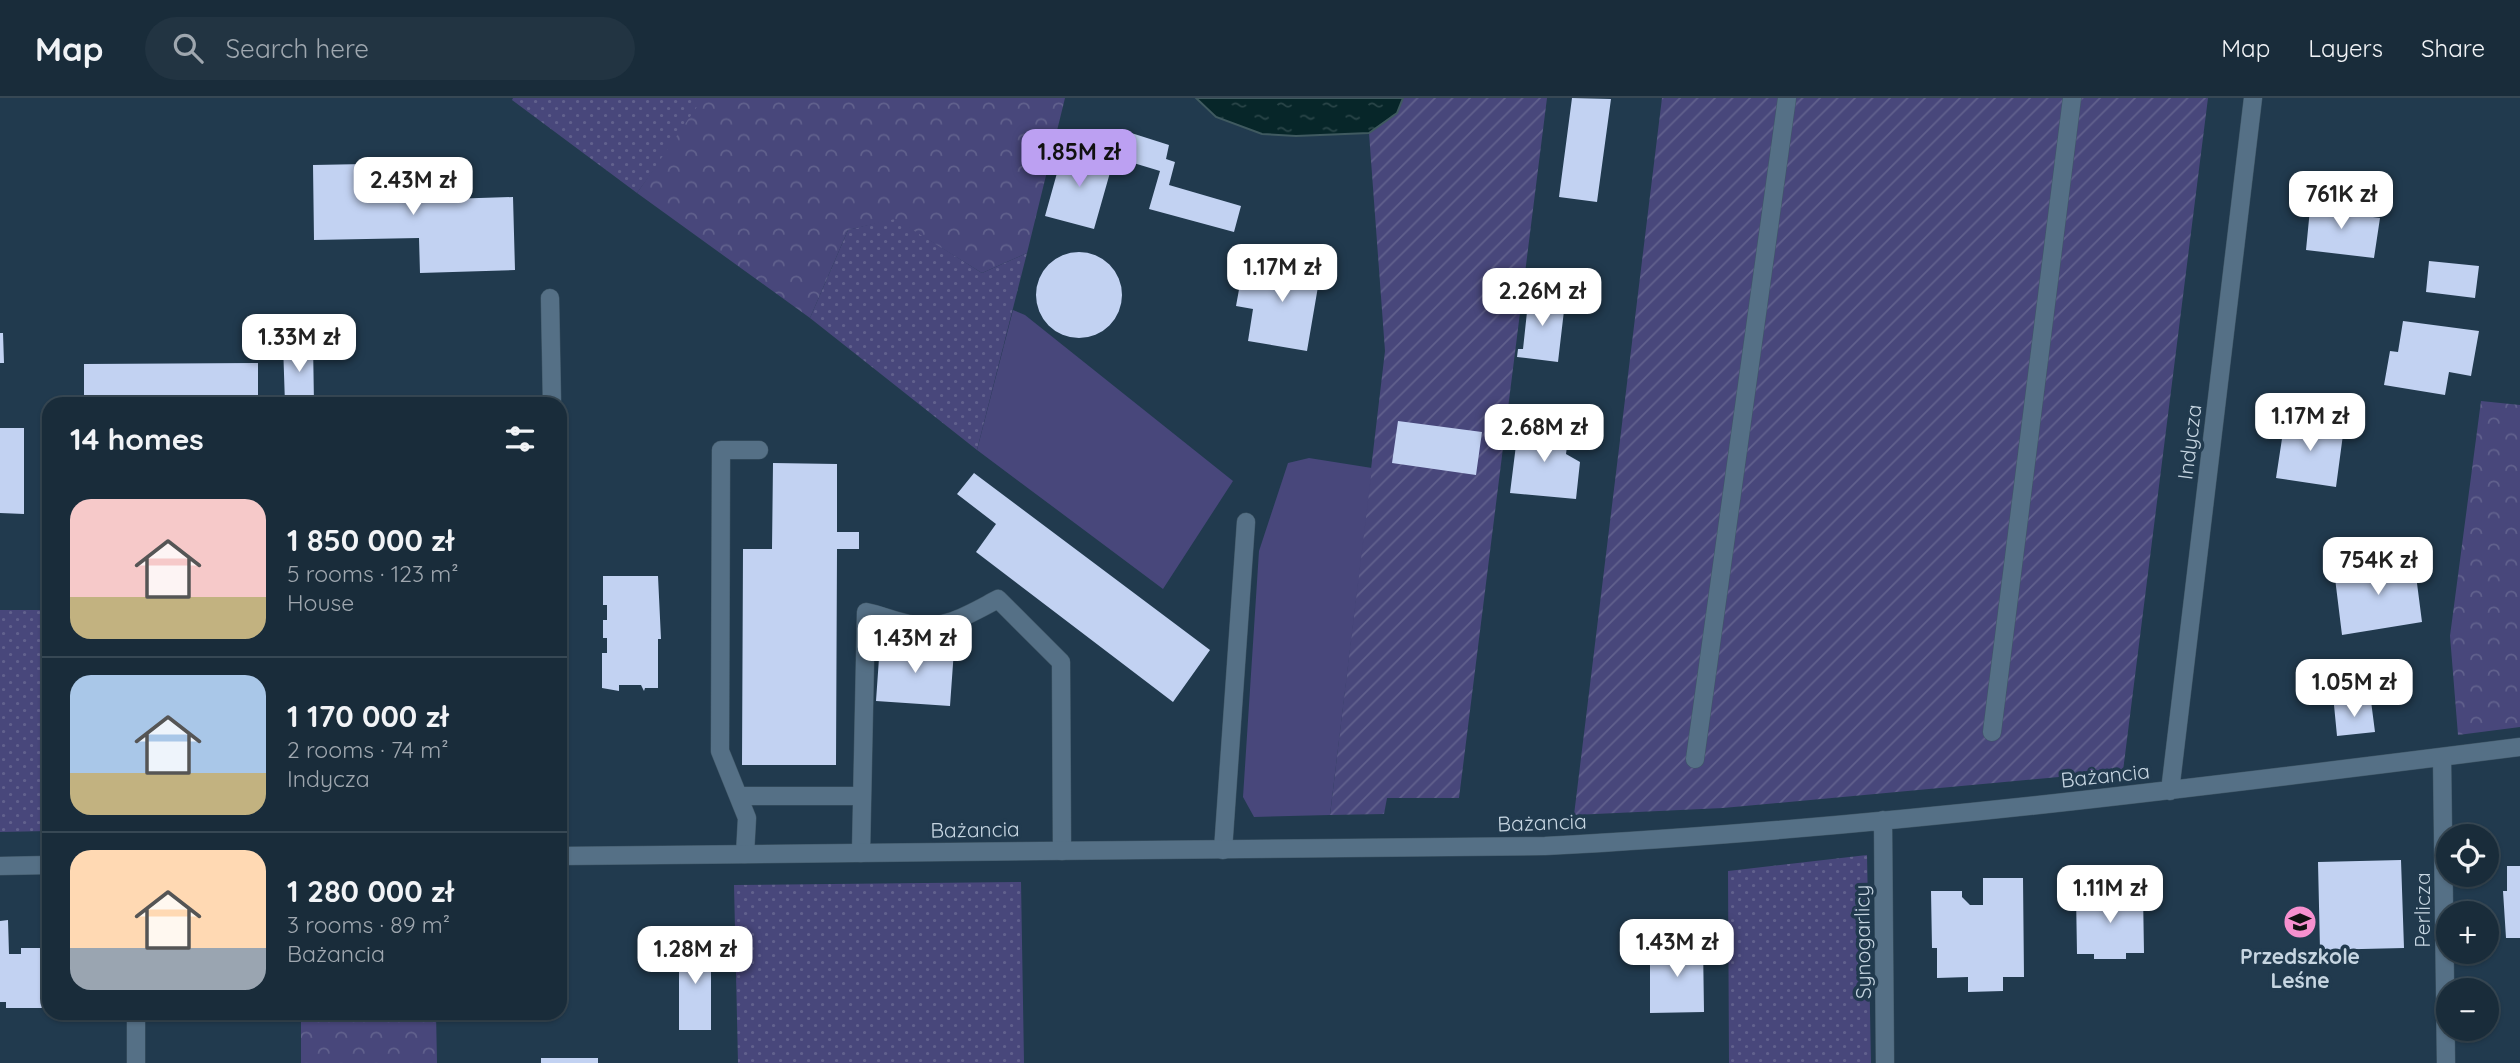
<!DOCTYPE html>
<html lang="en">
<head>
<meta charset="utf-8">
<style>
	:root { --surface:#192c3a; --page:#223442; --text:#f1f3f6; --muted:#9fa7af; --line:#374854; --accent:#bca0f2 }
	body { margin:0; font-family:Quicksand,sans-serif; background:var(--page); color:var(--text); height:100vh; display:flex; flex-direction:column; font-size:26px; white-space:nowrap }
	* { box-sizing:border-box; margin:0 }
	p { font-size:23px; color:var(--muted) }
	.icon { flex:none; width:38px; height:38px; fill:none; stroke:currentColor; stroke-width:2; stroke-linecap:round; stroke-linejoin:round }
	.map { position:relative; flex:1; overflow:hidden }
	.side { position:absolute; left:42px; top:299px; width:525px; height:623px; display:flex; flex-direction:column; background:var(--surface); border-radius:21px; box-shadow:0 2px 5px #0004,0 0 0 2px var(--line) }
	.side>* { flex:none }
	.tools { position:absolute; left:2436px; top:726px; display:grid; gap:14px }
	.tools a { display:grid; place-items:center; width:63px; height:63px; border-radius:50%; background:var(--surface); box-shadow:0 2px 5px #0004,0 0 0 2px var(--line); font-size:35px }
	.price { position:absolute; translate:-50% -60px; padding:0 16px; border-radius:14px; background:#fff; color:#222; font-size:23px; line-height:46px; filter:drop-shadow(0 2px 4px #0008) }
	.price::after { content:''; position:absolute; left:50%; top:42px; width:21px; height:16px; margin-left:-10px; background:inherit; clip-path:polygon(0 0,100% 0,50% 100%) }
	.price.selected { background:var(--accent); color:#111 }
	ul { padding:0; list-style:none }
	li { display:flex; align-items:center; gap:21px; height:175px; padding:0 28px }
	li+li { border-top:2px solid var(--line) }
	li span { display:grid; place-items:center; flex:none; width:196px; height:140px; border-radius:21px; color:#555 }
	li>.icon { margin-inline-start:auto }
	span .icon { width:84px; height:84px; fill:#fffc; stroke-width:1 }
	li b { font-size:30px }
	h2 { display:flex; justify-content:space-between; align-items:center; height:84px; padding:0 28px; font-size:30px }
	header { display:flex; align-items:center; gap:42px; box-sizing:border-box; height:98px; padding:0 35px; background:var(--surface); border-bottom:2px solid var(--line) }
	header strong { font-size:33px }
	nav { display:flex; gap:38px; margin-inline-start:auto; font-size:24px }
	.search { width:490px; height:63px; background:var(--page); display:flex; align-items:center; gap:18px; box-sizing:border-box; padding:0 24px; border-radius:38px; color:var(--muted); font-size:26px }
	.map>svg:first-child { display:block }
	.grass { fill:url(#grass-dots) }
	.forest { fill:url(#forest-crowns) }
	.garden { fill:url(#garden-furrows) }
	.pitch { fill:#48477b }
	.water { fill:url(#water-ripples); stroke:#405a60; stroke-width:2 }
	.building { fill:#c2d2f2 }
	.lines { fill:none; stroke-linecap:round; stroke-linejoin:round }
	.lane-casing { stroke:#405767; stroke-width:19 }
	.street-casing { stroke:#405767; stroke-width:19 }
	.lane { stroke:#557086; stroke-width:18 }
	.street { stroke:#557086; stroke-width:18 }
	.labels { text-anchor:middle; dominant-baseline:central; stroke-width:7; stroke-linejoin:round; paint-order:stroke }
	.street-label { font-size:21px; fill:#c6d5e1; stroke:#213a4e }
	.poi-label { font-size:21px; font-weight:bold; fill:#c6d5e1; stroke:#213a4e }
</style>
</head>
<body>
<header>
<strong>Map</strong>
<div class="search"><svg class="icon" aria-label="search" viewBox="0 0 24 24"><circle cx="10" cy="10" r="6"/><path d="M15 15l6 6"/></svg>Search here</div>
<nav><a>Map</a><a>Layers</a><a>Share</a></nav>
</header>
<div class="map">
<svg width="2520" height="965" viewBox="0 0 2520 965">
	<defs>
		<pattern id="grass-dots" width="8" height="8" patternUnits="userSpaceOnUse" patternTransform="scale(1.75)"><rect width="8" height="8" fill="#48477b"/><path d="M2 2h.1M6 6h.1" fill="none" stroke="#61618d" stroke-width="1.8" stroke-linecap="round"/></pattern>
		<pattern id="forest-crowns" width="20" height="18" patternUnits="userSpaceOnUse" patternTransform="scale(1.75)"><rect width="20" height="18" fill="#48477b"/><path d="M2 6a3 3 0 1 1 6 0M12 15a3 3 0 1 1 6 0" fill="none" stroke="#61618d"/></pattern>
		<pattern id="garden-furrows" width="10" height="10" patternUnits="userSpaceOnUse" patternTransform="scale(1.75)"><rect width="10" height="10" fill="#48477b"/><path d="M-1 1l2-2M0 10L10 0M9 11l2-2" fill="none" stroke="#61618d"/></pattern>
		<pattern id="water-ripples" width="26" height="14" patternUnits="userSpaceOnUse" patternTransform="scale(1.75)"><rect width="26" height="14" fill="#072629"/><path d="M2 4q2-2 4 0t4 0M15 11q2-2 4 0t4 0" fill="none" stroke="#2a4548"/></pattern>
	</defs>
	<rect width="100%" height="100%" fill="#213a4e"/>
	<path class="grass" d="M513,0H703L705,2L637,95L512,2Z
		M895,120L982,175L1027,155L977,352L810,220L848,132Z
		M0,512H49V733L0,734Z
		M1867,757L1871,965H1729L1728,773Z
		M1021,784L1024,965H738L734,787Z"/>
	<path class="forest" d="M703,0H1065L1027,155L982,175L895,121L848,132L810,220L637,95Z
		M2481,303L2520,307V629L2458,637L2450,538Z
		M301,915H436L437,965H301Z"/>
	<path class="garden" d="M1403,0H1547L1459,700H1387L1384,716L1330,717L1385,253L1369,35L1397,15Z
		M1662,0H2208L2123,673L1723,710L1574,717Z"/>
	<path class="pitch" d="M1013,212L1025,217L1233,383L1163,491L977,352Z
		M1309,360L1372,370L1330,717L1254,719L1243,699L1259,453L1288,365Z"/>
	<path class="water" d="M1196,0H1403L1397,15L1369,35L1296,38L1262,36L1216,19Z"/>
	<path class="building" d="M1572,0L1611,1L1597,104L1559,99Z
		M1125,33L1169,47L1166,61L1175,64L1169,87L1241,108L1234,134L1149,111L1160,73L1117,60Z
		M1064,50L1113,64L1094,131L1045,118Z
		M417,65V102L513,99L515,172L420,175L419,140L314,142L313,67Z
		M2318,100L2346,103L2344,115L2380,120L2374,160L2306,152L2310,111L2317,112Z
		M1036 197a43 43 0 1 1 86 0a43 43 0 1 1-86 0Z
		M1261,160L1321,171L1307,253L1248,243L1253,211L1236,208L1240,186L1256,189Z
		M2429,163L2479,168L2475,200L2426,194Z
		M1530,186L1542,188L1541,201L1565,204L1558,264L1517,259L1518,251H1523Z
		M2403,223L2479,233L2471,278L2449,274L2445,297L2384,287L2390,253L2398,254Z
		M0,235H3L4,265H0Z
		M313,245L314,306H285L283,246Z
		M258,265V306H84V266Z
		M2285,321L2344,329L2336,389L2276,380Z
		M1398,323L1482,334L1476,377L1392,365Z
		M1518,327L1569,332L1566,356L1580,364L1576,401L1510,395L1517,339L1511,338V332H1517Z
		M0,330H24V416L0,415Z
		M773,365L837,366V434H859V451H837L836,667H742L743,451H772Z
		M974,375L1210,552L1173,604L976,454L996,426L957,396Z
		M2414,462L2422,524L2342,537L2334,472Z
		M603,478H658L661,541H658V590H645L644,593L641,587H619V593L602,590V555H607V540H603V522H607V507H603Z
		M880,546L954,552L950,608L876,603Z
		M2371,603L2375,634L2337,638L2334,607Z
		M2401,762L2404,850L2320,852L2318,764Z
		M2507,768H2520V840H2506L2503,793H2507Z
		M1983,780H2023L2024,879H2003V893L1968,894V879L1937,880V850H1932L1931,793H1962V799L1970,807H1983Z
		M2143,795L2144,855H2126V861H2094V856H2077L2076,796Z
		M8,822L9,856H21V850H49V910H6V904H0V823Z
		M679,843H711V932H679Z
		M1703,846L1704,914L1650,915V847Z
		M232,915H277L278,923L232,924Z
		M541,960H598V965H541Z"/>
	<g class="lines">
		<defs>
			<path id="lane" d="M550,200L552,306
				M1992,634L2072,0
				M1695,661L1787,0
				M739,698H862
				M1223,752L1246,424
				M861,755L866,514C881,517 894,523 909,526C941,535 971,515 998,501L1061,564L1062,753
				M745,756L747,720L720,653L721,352H759"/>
			<path id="street" d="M2442,659L2446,965
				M2170,693L2253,0
				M1883,722L1885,965
				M560,758L1545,748C1872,731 2196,690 2520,649
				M0,768L49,767
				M136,915V965"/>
		</defs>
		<use href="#lane" class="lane-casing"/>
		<use href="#street" class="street-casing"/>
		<use href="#lane" class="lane"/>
		<use href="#street" class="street"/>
	</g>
	<defs>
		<symbol id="school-disc" viewBox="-11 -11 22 22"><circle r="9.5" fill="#f690cf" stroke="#213a4e"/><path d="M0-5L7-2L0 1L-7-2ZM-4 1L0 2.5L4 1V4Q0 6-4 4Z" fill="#111"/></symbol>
	</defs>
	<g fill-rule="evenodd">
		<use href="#school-disc" x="2281" y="805" width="38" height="38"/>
	</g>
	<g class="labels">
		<g class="street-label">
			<text transform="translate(2189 344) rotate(-83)">Indycza</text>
			<text transform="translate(2105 677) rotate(-6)">Bażancia</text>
			<text transform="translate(1542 724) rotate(-2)">Bażancia</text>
			<text transform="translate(975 731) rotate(-1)">Bażancia</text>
			<text transform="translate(2422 812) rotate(-90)">Perlicza</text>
			<text transform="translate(1862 844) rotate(-91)">Synogarlicy</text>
		</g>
		<g class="poi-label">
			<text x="2300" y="858">Przedszkole<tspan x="2300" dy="24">Leśne</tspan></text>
		</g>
	</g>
</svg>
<div class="tools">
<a><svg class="icon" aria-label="locate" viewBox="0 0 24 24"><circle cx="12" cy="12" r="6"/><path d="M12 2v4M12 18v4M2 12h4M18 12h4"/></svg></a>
<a>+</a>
<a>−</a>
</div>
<b class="price selected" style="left:1079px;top:91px">1.85M zł</b>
<b class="price" style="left:413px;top:119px">2.43M zł</b>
<b class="price" style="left:2341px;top:133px">761K zł</b>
<b class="price" style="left:1282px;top:206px">1.17M zł</b>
<b class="price" style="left:1542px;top:230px">2.26M zł</b>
<b class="price" style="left:299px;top:276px">1.33M zł</b>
<b class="price" style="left:2310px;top:355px">1.17M zł</b>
<b class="price" style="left:1544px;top:366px">2.68M zł</b>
<b class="price" style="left:2378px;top:499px">754K zł</b>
<b class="price" style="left:915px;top:577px">1.43M zł</b>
<b class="price" style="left:2354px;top:621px">1.05M zł</b>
<b class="price" style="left:2110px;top:827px">1.11M zł</b>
<b class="price" style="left:1677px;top:881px">1.43M zł</b>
<b class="price" style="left:695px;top:888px">1.28M zł</b>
<section class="side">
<h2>14 homes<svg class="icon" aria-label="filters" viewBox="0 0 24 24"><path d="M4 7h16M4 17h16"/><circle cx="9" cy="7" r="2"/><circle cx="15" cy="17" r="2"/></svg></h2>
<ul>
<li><span style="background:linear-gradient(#f6c9c9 70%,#c2b280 0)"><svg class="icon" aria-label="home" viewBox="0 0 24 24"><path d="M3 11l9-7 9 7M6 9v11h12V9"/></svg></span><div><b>1 850 000 zł</b><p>5 rooms · 123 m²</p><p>House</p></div></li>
<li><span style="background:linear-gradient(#a9c7e8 70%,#c2b280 0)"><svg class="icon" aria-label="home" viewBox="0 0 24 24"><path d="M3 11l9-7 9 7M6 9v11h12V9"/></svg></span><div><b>1 170 000 zł</b><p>2 rooms · 74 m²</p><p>Indycza</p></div></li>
<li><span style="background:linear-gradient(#ffd9b3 70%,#9aa5b1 0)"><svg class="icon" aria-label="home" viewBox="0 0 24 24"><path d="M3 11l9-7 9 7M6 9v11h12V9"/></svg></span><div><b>1 280 000 zł</b><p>3 rooms · 89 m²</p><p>Bażancia</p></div></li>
</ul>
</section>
</div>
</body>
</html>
